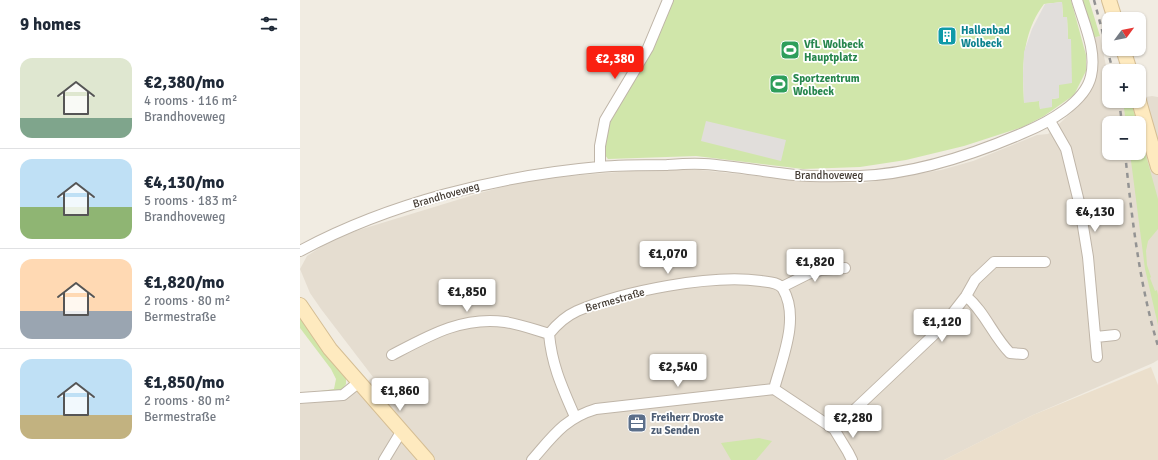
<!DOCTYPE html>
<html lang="en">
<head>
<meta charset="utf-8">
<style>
	:root { --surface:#fff; --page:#f2f2f3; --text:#1f2937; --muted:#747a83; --line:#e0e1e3; --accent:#fa2011 }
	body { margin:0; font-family:Signika,sans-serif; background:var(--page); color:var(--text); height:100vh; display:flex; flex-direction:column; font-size:15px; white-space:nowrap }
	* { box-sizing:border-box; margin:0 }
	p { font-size:13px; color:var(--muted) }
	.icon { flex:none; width:22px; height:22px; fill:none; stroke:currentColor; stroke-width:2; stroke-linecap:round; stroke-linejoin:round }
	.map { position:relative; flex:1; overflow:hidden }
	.drawer { display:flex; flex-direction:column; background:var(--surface); width:300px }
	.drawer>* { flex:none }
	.needle { width:26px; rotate:58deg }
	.tools { position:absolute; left:802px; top:12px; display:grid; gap:8px }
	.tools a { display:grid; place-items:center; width:44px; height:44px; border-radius:8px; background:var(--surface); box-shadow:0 1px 3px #0004; font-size:20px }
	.price { position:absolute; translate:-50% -34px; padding:0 9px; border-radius:4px; background:#fff; color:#222; font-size:13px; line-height:26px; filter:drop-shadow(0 1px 2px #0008) }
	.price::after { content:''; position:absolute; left:50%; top:24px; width:12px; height:9px; margin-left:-6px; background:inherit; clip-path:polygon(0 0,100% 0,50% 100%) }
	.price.current { background:var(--accent); color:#fff }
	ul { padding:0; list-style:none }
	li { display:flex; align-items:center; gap:12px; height:100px; padding:0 20px }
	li+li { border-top:1px solid var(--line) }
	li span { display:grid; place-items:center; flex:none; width:112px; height:80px; border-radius:12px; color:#555 }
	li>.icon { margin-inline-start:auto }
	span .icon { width:48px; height:48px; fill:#fffc; stroke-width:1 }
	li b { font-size:17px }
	h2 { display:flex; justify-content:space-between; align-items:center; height:48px; padding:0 20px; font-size:17px }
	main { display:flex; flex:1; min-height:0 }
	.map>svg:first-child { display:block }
	.residential { fill:#e5ddd0; fill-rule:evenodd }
	.education { fill:#ebdfcc }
	.green { fill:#d0e6aa; fill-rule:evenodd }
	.parking { fill:#e1dedb }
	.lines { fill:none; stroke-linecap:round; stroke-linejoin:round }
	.street-casing { stroke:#bfb5a8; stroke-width:12 }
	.secondary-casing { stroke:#d5be94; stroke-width:16 }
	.street { stroke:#fff; stroke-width:10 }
	.secondary { stroke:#feeabf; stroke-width:14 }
	.rail { stroke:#939393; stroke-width:2.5; stroke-dasharray:5 5; stroke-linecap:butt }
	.labels { text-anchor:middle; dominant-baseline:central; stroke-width:3.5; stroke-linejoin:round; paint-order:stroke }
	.culture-label { font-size:11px; font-weight:bold; fill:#0d838f; stroke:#fff; text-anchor:start }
	.leisure-label { font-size:11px; font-weight:bold; fill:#27864d; stroke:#fff; text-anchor:start }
	.street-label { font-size:11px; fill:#433b33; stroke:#fff }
	.service-label { font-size:11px; font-weight:bold; fill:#4e5e75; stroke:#fff; text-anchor:start }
</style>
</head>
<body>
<main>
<section class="drawer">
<h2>9 homes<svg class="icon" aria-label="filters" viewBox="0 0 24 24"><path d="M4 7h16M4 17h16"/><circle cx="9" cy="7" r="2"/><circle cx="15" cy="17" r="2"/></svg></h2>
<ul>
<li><span style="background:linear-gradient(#dfe7d0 75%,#7fa58c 0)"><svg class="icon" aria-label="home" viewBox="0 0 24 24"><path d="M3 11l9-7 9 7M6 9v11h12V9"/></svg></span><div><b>€2,380/mo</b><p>4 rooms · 116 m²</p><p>Brandhoveweg</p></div></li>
<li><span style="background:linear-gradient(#bfe0f5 60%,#8fb573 0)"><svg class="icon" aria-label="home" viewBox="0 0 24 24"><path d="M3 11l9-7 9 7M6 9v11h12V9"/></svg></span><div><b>€4,130/mo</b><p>5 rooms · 183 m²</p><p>Brandhoveweg</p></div></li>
<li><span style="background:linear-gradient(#ffd9b3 65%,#9aa5b1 0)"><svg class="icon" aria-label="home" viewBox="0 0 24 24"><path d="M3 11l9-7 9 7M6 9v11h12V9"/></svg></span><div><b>€1,820/mo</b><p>2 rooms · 80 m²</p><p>Bermestraße</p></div></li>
<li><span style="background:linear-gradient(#bfe0f5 70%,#c2b280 0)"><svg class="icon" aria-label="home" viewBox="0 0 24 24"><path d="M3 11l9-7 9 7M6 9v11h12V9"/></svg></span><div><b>€1,850/mo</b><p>2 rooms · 80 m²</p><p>Bermestraße</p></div></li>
</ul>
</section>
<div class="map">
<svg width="858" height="460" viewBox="0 0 858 460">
	<rect width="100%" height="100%" fill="#f1ece2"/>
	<path class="residential" d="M800,36L809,81V101H813L814,103L839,101V98L852,96L858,97V360L853,363L733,415L644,460H0V404L43,400L73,377L21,309L10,293L0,269L7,256L36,237L180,193L233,179L343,170H400L494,180L565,183L641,170L673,161L737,135L748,134L783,102L794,81L792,38ZM809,123H839V153H809Z"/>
	<path class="education" d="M851,367L858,385V460H644L733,415Z"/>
	<path class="green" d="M368,0H771L786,55V71L774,95L744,116L723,127L664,146L606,160L560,167L503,169L396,156L308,159L305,155V144L310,120ZM762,2L763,17H767L768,39H771L758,85L759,98L752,99L740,109L739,101L724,102C722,67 722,33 744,4Z
		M781,0H789L800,36L792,38Z
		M823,101H831L837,123H826Z
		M839,130L858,199V229L848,241L846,251L847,265L851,277L850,278L855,291L857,290L858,295V325L845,269L830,153H839Z
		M0,314L46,376V384L40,392H14L34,389L36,379L31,369L0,328Z
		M459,438L472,441L456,460H431L421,443Z"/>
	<path class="parking" d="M762,2L763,17H767L768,39H771L772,83L759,85V98L752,99V107L740,109L739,101L724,103L723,75L724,52L732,29L745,4Z
		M406,121L486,140L481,161L401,141Z"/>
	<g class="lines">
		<defs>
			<path id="street" d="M750,121L766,149L779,202L788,257L797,357
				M300,167V146L305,120L348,48L368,0
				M0,251C89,203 198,176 299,167C321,165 345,165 367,165C380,164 392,163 404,164C435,166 465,172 495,175C516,177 539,176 560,176C616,174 672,155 723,133C747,123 785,103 791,76C797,50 784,24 777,0
				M482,287L508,274L521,270L545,268
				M666,296C685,312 693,336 710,353L723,354
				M796,337L815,335
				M92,355C128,336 162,316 205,322C220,324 235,330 249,334
				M0,398L43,395L58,383
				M275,417C262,387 252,366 249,334C257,324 266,316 277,311C324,291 411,274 461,281C468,282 479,282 483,289C500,318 482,359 474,389
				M534,429L641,328L666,296L675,280L694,262H745
				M84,460L101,432
				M232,460C253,436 265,418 296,409L474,389L534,429L548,452L552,460"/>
			<path id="secondary" d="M809,0L815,19
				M823,49L830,71
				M839,101L858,167
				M0,305L30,349L127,460"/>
		</defs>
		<use href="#street" class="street-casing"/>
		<use href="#secondary" class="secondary-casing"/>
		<use href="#street" class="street"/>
		<use href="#secondary" class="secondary"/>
		<path class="rail" d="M794,0L813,71
			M819,101L822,123
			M825,153C832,218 839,283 858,346"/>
	</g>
	<defs>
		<symbol id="building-square" viewBox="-11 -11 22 22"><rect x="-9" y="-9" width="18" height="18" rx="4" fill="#0f9aa8" stroke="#fff"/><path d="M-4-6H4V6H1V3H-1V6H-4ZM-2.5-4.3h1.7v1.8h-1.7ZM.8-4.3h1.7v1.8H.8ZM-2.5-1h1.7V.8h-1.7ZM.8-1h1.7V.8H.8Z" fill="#fff"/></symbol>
		<symbol id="stadium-square" viewBox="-11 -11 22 22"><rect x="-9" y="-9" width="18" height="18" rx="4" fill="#2e9e5b" stroke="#fff"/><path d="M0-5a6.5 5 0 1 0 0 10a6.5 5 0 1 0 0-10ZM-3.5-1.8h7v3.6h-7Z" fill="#fff"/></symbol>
		<symbol id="office-square" viewBox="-11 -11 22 22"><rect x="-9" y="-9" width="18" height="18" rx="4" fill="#5c6f8a" stroke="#fff"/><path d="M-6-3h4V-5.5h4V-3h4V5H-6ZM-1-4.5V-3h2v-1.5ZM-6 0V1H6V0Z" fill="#fff"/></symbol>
	</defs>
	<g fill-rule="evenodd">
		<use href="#building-square" x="636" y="25" width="22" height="22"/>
		<use href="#stadium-square" x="479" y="39" width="22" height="22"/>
		<use href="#stadium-square" x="468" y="73" width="22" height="22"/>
		<use href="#office-square" x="326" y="412" width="22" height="22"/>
	</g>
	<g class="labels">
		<g class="culture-label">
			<text x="661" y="30">Hallenbad<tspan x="661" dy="13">Wolbeck</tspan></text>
		</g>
		<g class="leisure-label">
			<text x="504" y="44">VfL Wolbeck<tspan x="504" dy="13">Hauptplatz</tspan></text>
			<text x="493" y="78">Sportzentrum<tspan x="493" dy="13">Wolbeck</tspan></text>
		</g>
		<g class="street-label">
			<text x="529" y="175">Brandhoveweg</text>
			<text transform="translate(146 195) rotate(-16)">Brandhoveweg</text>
			<text transform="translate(315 300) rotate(-16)">Bermestraße</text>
		</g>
		<g class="service-label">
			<text x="351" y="417">Freiherr Droste<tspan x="351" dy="13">zu Senden</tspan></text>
		</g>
	</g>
</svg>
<div class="tools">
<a><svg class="needle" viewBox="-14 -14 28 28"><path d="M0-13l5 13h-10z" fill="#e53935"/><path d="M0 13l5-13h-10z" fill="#747a83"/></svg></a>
<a>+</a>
<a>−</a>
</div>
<b class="price current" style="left:315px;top:80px">€2,380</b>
<b class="price" style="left:795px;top:233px">€4,130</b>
<b class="price" style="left:368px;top:275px">€1,070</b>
<b class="price" style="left:515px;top:283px">€1,820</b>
<b class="price" style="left:167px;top:313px">€1,850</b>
<b class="price" style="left:642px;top:343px">€1,120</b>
<b class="price" style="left:378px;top:388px">€2,540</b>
<b class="price" style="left:100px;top:412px">€1,860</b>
<b class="price" style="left:553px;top:439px">€2,280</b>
</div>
</main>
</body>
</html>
